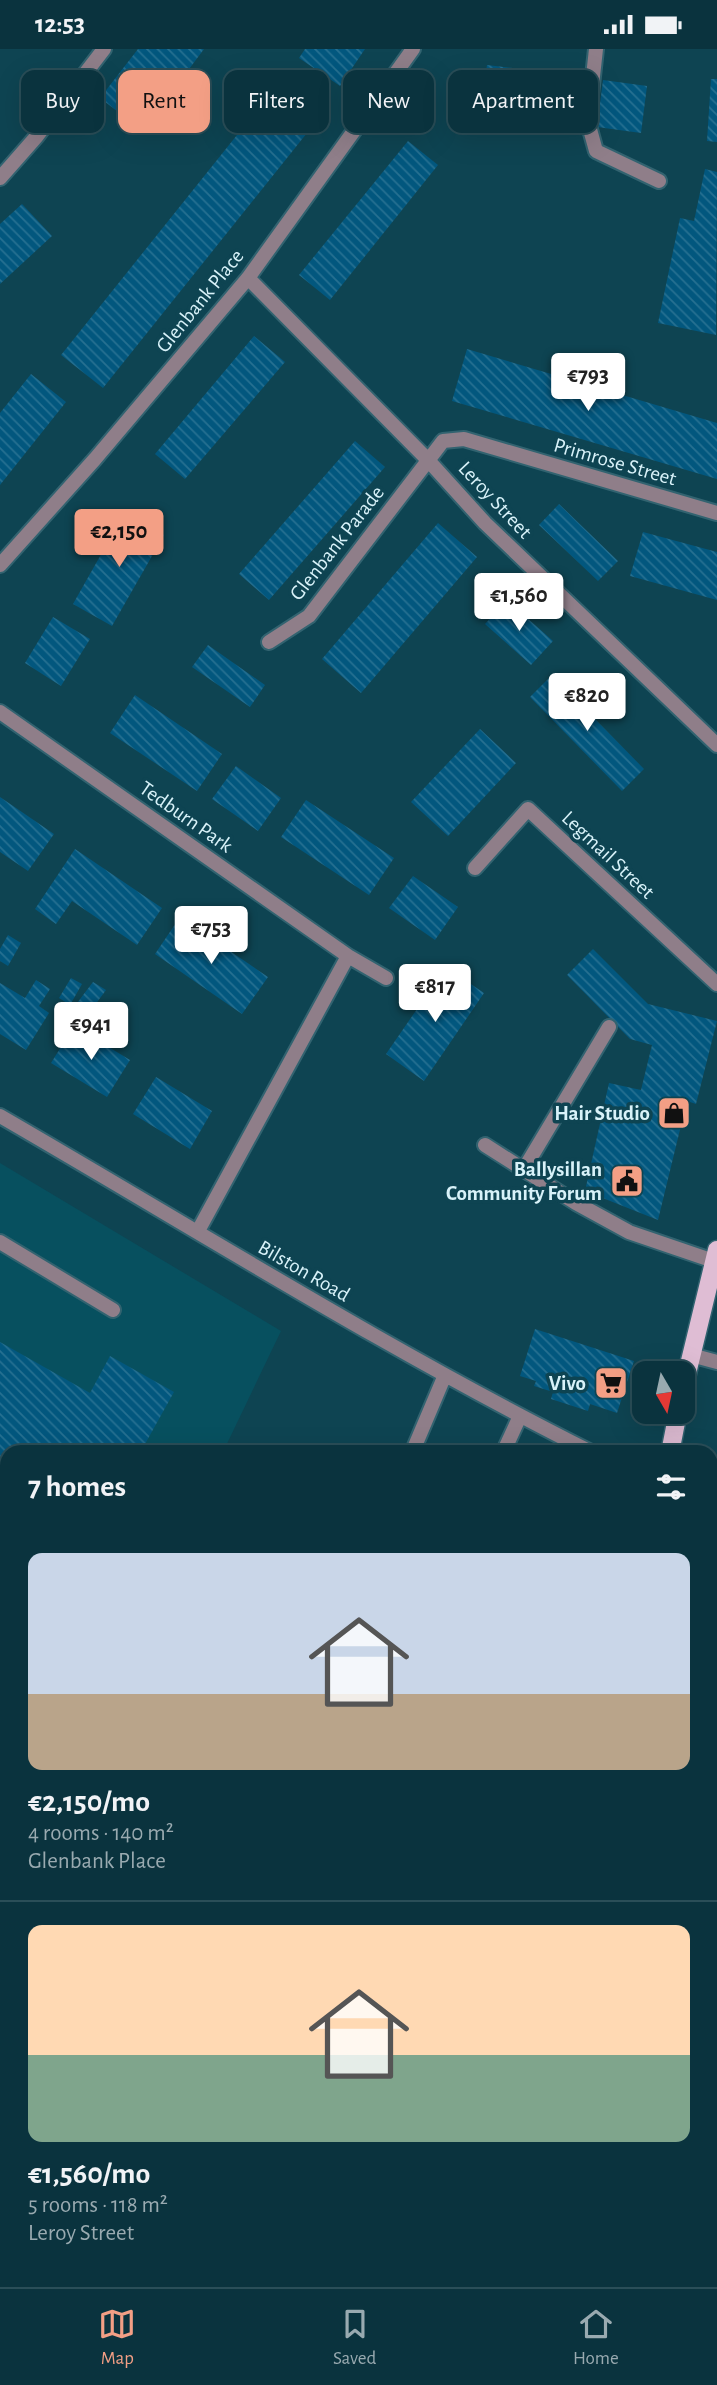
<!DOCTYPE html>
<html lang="en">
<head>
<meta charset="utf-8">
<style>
	:root { --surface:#0a333e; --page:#183f49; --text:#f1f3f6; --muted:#99aab0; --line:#2a4e58; --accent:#f39f85 }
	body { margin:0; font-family:"Alegreya Sans",sans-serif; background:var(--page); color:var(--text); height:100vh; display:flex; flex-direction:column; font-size:26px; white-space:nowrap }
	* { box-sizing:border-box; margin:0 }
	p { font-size:23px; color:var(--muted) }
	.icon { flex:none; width:38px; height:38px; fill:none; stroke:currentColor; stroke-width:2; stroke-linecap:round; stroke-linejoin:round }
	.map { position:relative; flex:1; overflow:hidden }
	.details { position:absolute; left:0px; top:1396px; width:718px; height:842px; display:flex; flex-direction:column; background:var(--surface); border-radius:21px 21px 0 0; box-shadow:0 7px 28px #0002,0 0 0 2px var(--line) }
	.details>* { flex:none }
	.hud { position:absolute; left:21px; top:21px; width:676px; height:63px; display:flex; gap:14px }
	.needle { width:46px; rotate:171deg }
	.controls { position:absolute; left:632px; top:1312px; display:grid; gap:14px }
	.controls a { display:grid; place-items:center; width:63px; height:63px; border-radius:14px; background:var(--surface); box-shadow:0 7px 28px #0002,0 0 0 2px var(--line); font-size:35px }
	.price { position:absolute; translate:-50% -60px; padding:0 16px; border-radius:7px; background:#fff; color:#222; font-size:23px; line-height:46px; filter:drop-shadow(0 2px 4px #0008) }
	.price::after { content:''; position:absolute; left:50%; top:42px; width:21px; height:16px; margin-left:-10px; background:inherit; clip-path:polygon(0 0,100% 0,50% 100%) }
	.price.on { background:var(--accent); color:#111 }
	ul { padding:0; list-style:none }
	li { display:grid; align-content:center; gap:14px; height:371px; padding:0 28px }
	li+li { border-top:2px solid var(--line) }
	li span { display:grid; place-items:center; height:217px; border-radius:14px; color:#555 }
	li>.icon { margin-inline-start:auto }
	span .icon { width:126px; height:126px; fill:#fffc; stroke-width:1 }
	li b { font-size:30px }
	h2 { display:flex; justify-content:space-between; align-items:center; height:84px; padding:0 28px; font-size:30px }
	.chip { padding:0 24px; border-radius:14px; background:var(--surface); box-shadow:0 7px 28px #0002,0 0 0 2px var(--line); font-size:24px; line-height:63px }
	.chip.on { background:var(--accent); color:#111 }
	.status { display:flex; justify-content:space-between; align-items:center; height:49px; padding:0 35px; background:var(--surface); direction:ltr }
	.status svg { height:19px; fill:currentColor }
	.dock { display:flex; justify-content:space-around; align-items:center; height:98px; border-top:2px solid var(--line); background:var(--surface); font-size:19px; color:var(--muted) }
	.dock a { display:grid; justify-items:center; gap:4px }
	.dock .on { color:var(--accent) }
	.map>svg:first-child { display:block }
	.built { fill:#07505f }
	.building { fill:url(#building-back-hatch) }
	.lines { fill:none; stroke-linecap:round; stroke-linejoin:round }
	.lane-casing { stroke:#326370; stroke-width:18 }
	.street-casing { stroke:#326370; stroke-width:18 }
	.primary-casing { stroke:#326370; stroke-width:21 }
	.lane { stroke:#8f7e89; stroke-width:14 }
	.street { stroke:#8f7e89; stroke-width:14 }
	.primary { stroke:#dfbdd4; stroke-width:18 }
	.labels { text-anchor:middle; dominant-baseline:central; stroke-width:7; stroke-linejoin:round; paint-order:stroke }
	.street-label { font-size:21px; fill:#d8f2f9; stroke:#0e4452 }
	.poi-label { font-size:21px; font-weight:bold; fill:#d8f2f9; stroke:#0e4452; text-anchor:end }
</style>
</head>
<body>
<div class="status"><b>12:53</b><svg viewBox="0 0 49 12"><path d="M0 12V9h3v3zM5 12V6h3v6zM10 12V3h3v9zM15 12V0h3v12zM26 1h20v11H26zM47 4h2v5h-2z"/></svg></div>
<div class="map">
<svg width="717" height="2238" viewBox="0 0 717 2238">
	<defs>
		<pattern id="building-back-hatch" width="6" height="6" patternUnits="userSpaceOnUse" patternTransform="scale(1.75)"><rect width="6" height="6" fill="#02577e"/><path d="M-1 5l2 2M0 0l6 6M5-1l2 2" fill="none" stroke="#267091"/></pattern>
	</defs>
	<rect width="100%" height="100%" fill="#0e4452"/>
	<path class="built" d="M0,1114L281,1282L223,1403L7,1404V1827L0,1824Z"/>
	<path class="building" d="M138,0H204L143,82L100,49Z
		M305,0H365L340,37L299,9Z
		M487,16L530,21L525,61L481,55Z
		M285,26L327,59L103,339L61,306Z
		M711,30H717V93L707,92Z
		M603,31L647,37L641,84L597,78Z
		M408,92L438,116L330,251L299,226Z
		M705,120L717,123L716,286L658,274L680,169L694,172Z
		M22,155L52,187L0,235V175Z
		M254,287L285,313L185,430L155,405Z
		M467,300L717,374V430L452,352Z
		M31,325L66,353L0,436V364Z
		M355,392L385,418L269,551L239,525Z
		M559,455L618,512L598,532L539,476Z
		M125,463L164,486L112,577L73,555Z
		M438,474L477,508L361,644L322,610Z
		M643,483L717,503V551L630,527Z
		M507,551L553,592L531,616L485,575Z
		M53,568L90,590L61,637L25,614Z
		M208,596L265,636L250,658L192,618Z
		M552,626L644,720L622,742L530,648Z
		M135,646L222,705L197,742L110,684Z
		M480,680L516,714L448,787L411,753Z
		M236,717L281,749L258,782L212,750Z
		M0,748L54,785L28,822L0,803Z
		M306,751L394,809L369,846L281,788Z
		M75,800L162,859L137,896L72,852L56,875L35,860Z
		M413,827L458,858L435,891L389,859Z
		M180,868L268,928L242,965L155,905Z
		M8,886L21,894L8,917L0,912V900Z
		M593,900L648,955L717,972L696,1055L687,1052L658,1171L585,1142L609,1034L641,1041L652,996L630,990L567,926Z
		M446,918L484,944L424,1032L386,1005Z
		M71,929L82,935L70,956L59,949Z
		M36,931L50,940L39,957L49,964L26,1001L0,985V934L25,949Z
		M93,933L106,941L87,967L74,958Z
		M74,977L130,1011L107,1048L51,1014Z
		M156,1028L212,1062L190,1100L133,1065Z
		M535,1280L634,1312L617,1364L590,1355L588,1362L551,1350L553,1343L534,1337L536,1332L520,1327Z
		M0,1293L90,1344L110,1307L174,1343L140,1404H7L5,1426L0,1423Z
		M0,1649L7,1652V1713L0,1726Z
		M0,1965L7,1969V1985L0,1998Z
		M7,2151V2192L0,2189V2165Z
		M0,2209L7,2213V2228L2,2238Z
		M189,2231H232L228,2238H186Z"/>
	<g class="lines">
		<defs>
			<path id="lane" d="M596,0L588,73L596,102L659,132
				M524,1120L609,978
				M0,1193L113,1261"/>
			<path id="street" d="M0,129L37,87L104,0
				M248,229L427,410L485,474L717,696
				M0,516L95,410L248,229L413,0
				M269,593L309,567L443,392L464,390L717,464
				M0,663L348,907L386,929
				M475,819L528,760L717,935
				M0,1067C197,1181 389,1302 593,1404
				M485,1096L576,1154L629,1183L714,1212
				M198,1182L348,907
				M691,1306L717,1313
				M412,1404L445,1326
				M503,1404L520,1367
				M49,2238L52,2231
				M142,2238L145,2231"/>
			<path id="primary" d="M682,1345L717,1201
				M670,1404L678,1363
				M710,2139L717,2186"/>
		</defs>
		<use href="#lane" class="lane-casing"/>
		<use href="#street" class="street-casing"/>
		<use href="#primary" class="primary-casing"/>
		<use href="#lane" class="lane"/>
		<use href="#street" class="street"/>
		<use href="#primary" class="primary"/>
	</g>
	<defs>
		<symbol id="shop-square" viewBox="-11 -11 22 22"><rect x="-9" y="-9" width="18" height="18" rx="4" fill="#f39f85" stroke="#0e4452"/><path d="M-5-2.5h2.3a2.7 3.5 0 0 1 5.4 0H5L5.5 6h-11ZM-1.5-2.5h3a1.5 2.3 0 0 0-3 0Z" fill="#111"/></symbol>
		<symbol id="civic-square" viewBox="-11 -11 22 22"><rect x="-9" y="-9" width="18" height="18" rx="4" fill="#f39f85" stroke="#0e4452"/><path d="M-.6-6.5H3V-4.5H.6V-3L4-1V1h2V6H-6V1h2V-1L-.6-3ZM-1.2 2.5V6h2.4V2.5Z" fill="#111"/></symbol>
		<symbol id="supermarket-square" viewBox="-11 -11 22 22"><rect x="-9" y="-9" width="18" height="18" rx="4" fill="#f39f85" stroke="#0e4452"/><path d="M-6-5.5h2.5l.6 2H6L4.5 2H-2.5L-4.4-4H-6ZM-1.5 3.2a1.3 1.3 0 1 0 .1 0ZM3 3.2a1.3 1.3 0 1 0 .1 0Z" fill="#111"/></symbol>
	</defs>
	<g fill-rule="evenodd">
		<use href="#shop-square" x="655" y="1045" width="38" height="38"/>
		<use href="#civic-square" x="608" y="1113" width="38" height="38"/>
		<use href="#supermarket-square" x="592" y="1315" width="38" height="38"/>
	</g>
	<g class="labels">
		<g class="street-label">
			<text transform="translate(200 252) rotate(-51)">Glenbank Place</text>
			<text transform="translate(615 413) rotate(16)">Primrose Street</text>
			<text transform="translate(495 451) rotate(47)">Leroy Street</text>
			<text transform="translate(337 494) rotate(-52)">Glenbank Parade</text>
			<text transform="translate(186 768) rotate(35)">Tedburn Park</text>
			<text transform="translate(608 806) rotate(43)">Legmail Street</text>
			<text transform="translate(304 1222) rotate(30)">Bilston Road</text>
		</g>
		<g class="poi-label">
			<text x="650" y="1064">Hair Studio</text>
			<text x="602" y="1120">Ballysillan<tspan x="602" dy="24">Community Forum</tspan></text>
			<text x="586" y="1334">Vivo</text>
		</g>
	</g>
</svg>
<div class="controls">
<a><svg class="needle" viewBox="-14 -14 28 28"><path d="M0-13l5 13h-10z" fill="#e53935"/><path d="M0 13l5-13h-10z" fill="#99aab0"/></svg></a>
</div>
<b class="price" style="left:588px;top:364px">€793</b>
<b class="price on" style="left:119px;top:520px">€2,150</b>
<b class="price" style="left:519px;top:584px">€1,560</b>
<b class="price" style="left:587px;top:684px">€820</b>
<b class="price" style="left:211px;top:917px">€753</b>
<b class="price" style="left:435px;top:975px">€817</b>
<b class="price" style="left:91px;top:1013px">€941</b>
<div class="hud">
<a class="chip">Buy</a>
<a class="chip on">Rent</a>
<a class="chip">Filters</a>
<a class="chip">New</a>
<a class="chip">Apartment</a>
</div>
<section class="details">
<h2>7 homes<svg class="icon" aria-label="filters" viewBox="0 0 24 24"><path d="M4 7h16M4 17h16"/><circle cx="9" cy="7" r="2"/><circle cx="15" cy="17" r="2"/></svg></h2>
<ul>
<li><span style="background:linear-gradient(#c9d6e8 65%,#b9a48a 0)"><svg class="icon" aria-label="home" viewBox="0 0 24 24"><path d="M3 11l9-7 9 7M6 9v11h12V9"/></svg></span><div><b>€2,150/mo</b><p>4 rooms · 140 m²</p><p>Glenbank Place</p></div></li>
<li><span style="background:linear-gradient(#ffd9b3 60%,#7fa58c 0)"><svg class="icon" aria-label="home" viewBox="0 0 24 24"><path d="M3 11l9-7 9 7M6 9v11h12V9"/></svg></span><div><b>€1,560/mo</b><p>5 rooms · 118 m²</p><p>Leroy Street</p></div></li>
</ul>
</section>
</div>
<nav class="dock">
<a class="on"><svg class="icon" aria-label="map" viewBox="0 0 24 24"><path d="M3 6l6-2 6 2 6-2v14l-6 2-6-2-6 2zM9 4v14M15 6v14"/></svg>Map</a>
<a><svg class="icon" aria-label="saved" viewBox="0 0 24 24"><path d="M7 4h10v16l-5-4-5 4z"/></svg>Saved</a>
<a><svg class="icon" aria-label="home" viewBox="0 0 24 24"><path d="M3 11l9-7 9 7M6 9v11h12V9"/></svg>Home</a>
</nav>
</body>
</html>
